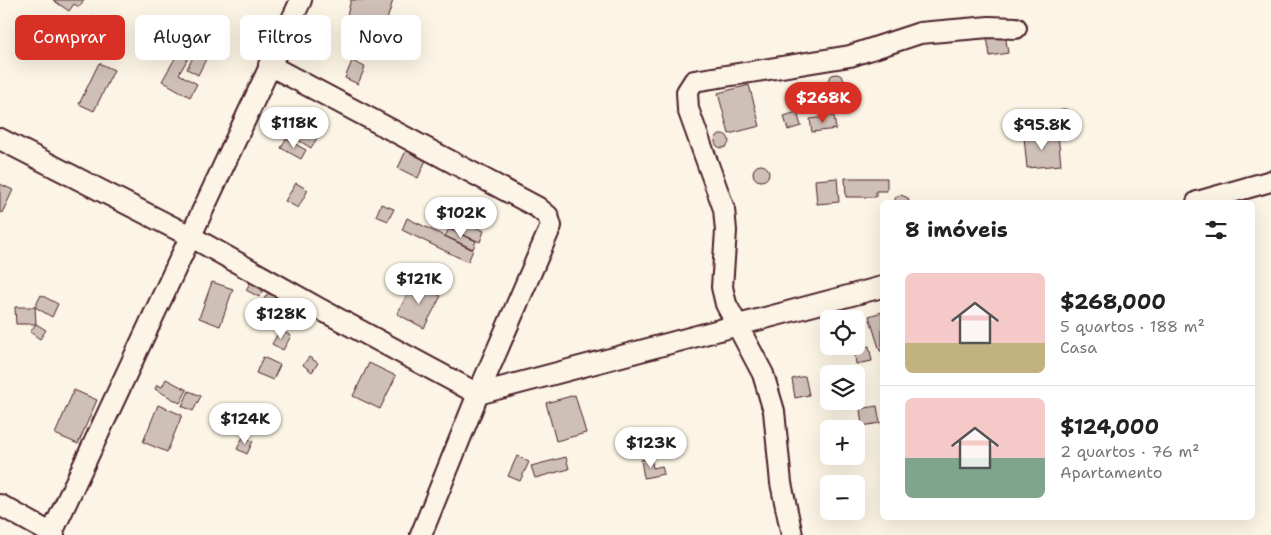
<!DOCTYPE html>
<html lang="pt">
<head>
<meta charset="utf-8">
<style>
	:root { --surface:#fff; --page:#f2f2f2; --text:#222; --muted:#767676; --line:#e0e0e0; --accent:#d93025 }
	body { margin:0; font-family:"Shantell Sans",sans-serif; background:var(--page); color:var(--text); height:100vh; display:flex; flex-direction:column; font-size:19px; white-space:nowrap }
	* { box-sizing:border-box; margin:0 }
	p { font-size:16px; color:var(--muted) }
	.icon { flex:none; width:28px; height:28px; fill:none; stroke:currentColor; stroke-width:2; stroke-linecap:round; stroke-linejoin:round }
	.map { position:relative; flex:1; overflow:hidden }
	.side { position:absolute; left:880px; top:200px; width:375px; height:320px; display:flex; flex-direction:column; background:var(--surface); border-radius:8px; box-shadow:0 5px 20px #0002 }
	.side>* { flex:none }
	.banner { position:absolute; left:15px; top:15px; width:475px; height:45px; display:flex; gap:10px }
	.fabs { position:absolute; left:820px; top:310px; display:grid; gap:10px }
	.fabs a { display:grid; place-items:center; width:45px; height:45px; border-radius:8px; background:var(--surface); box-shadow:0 5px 20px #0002; font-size:25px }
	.price { position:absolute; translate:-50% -42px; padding:0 11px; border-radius:18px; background:#fff; color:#222; font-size:16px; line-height:32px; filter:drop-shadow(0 1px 2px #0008) }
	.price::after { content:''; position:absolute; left:50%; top:30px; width:15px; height:11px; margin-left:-8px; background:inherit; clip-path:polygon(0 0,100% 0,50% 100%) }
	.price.on { background:var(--accent); color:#fff }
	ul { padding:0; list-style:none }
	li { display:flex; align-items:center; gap:15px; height:125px; padding:0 25px }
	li+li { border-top:1px solid var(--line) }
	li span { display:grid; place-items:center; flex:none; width:140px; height:100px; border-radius:8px; color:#555 }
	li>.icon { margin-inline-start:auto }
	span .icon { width:60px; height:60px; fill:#fffc; stroke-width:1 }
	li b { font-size:21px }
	h2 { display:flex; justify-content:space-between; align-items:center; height:60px; padding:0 25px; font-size:21px }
	.tag { padding:0 18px; border-radius:8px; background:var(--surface); box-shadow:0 5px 20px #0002; font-size:18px; line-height:45px }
	.tag.on { background:var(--accent); color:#fff }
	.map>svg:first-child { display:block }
	.building { fill:#cfc0b7; stroke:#4a1f2b }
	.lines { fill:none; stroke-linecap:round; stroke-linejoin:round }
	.minor-casing { stroke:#4a1f2b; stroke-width:24 }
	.minor { stroke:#fcf5e5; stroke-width:20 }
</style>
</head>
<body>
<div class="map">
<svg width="1271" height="535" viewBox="0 0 1271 535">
	<rect width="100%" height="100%" fill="#fcf5e5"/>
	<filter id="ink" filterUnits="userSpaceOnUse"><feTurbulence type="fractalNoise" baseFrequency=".02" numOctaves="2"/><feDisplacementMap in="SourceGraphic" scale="10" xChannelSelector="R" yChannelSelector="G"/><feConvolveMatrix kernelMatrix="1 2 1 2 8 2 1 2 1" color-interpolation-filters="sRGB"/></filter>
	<g filter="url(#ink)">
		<path class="building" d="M53,0H84L79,7L74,4L69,11Z
			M351,0H393L384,30L346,19Z
			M94,16L113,25L106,37L88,28Z
			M27,22L49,33L41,50L28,43L31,38L21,33Z
			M1005,34L1008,53L990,56L987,37Z
			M95,35L101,39L96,48L90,45Z
			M181,48L191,53L179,74L197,84L190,97L162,81Z
			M197,49L208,55L198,75L187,69Z
			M352,61L365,67L358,84L345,78Z
			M99,63L114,70L94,111L79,104Z
			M828 82a8 8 0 1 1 16 0a8 8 0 1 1-16 0Z
			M749,85L760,126L729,134L718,93Z
			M1055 118a9 9 0 1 1 18 0a9 9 0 1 1-18 0Z
			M797,112L801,126L788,130L784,116Z
			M834,116L836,129L812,132L810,119Z
			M293,123L317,138L311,148L287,133Z
			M715 141a7 7 0 1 1 14 0a7 7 0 1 1-14 0Z
			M1058,134L1061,165L1027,168L1024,137Z
			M286,139L306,150L301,159L281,148Z
			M410,142L430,151L418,178L398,168Z
			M753 173a8 8 0 1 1 16 0a8 8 0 1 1-16 0Z
			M837,178L839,202L817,204L815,180Z
			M845,178H887V191H876V197H846Z
			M296,183L308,190L298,208L285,201Z
			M0,184L13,190L2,213L0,212Z
			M901,195L908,198L909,202H894L896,197Z
			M381,204L394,209L388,221L376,216Z
			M454,217L484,231L480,242L449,229Z
			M407,218L473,250L468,262L402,230Z
			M449,229L476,241L473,249L445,236Z
			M251,281L264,288L259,297L246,290Z
			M212,282L233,289L220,326L199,318Z
			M414,282L441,296L424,328L397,314Z
			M270,290L283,298L277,307L264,299Z
			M41,295L58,304L52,317L35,307Z
			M15,307H35L36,324H16Z
			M882,312V351H880L869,316Z
			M36,324L46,330L40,339L30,332Z
			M280,330L291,336L283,350L272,344Z
			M869,346L872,361L856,364L854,349Z
			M263,357L280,365L273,380L256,373Z
			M309,357L318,363L312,372L303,365Z
			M369,363L396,376L380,409L353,396Z
			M805,376L809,395L795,398L792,379Z
			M166,379L187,390L180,403L155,389L157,385L162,387Z
			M74,390L97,400L78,444L55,434Z
			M189,391L201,396L193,411L182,406Z
			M575,395L586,433L556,441L546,403Z
			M158,405L182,415L167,452L143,442Z
			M877,406L880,423L862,426L860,409Z
			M243,437L253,441L247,454L237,449Z
			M517,456L529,462L520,481L508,476Z
			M566,457L569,469L535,478L531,466Z
			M651,458L653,468L662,466L664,474L644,478L641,460Z"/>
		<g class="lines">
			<defs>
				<path id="minor" d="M269,65L537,207L548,216L551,226L478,394L421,535
					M0,139L190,236L318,308L478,394L882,287
					M1197,202L1271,181
					M0,505L54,535
					M51,535L301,0
					M792,535L781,483L774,411L763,374L726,304L722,287L726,231L724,209L688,109L687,92L694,81L850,56L920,33L989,27L1016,28"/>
			</defs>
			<use href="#minor" class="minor-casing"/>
			<use href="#minor" class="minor"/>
		</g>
	</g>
</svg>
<div class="fabs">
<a><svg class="icon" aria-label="locate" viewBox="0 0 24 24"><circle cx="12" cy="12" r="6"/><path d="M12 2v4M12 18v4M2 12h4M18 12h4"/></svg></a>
<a><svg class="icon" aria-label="layers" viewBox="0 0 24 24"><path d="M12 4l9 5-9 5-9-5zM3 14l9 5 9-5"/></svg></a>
<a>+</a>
<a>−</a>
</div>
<b class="price on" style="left:823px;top:124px">$268K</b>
<b class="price" style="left:294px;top:149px">$118K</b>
<b class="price" style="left:1042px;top:151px">$95.8K</b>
<b class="price" style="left:461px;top:239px">$102K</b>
<b class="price" style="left:419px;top:305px">$121K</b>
<b class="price" style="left:281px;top:340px">$128K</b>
<b class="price" style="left:245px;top:445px">$124K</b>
<b class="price" style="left:651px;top:469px">$123K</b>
<div class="banner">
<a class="tag on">Comprar</a>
<a class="tag">Alugar</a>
<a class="tag">Filtros</a>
<a class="tag">Novo</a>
</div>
<section class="side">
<h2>8 imóveis<svg class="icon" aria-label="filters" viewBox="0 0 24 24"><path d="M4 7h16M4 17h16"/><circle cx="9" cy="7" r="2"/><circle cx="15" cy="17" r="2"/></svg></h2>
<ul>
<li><span style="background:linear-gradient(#f6c9c9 70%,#c2b280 0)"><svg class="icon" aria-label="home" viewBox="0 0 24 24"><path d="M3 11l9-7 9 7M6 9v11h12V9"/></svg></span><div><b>$268,000</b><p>5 quartos · 188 m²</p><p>Casa</p></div></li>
<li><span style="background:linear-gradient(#f6c9c9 60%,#7fa58c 0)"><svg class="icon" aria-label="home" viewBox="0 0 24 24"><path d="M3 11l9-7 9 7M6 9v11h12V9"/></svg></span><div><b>$124,000</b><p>2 quartos · 76 m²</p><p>Apartamento</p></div></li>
</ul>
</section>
</div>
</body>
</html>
